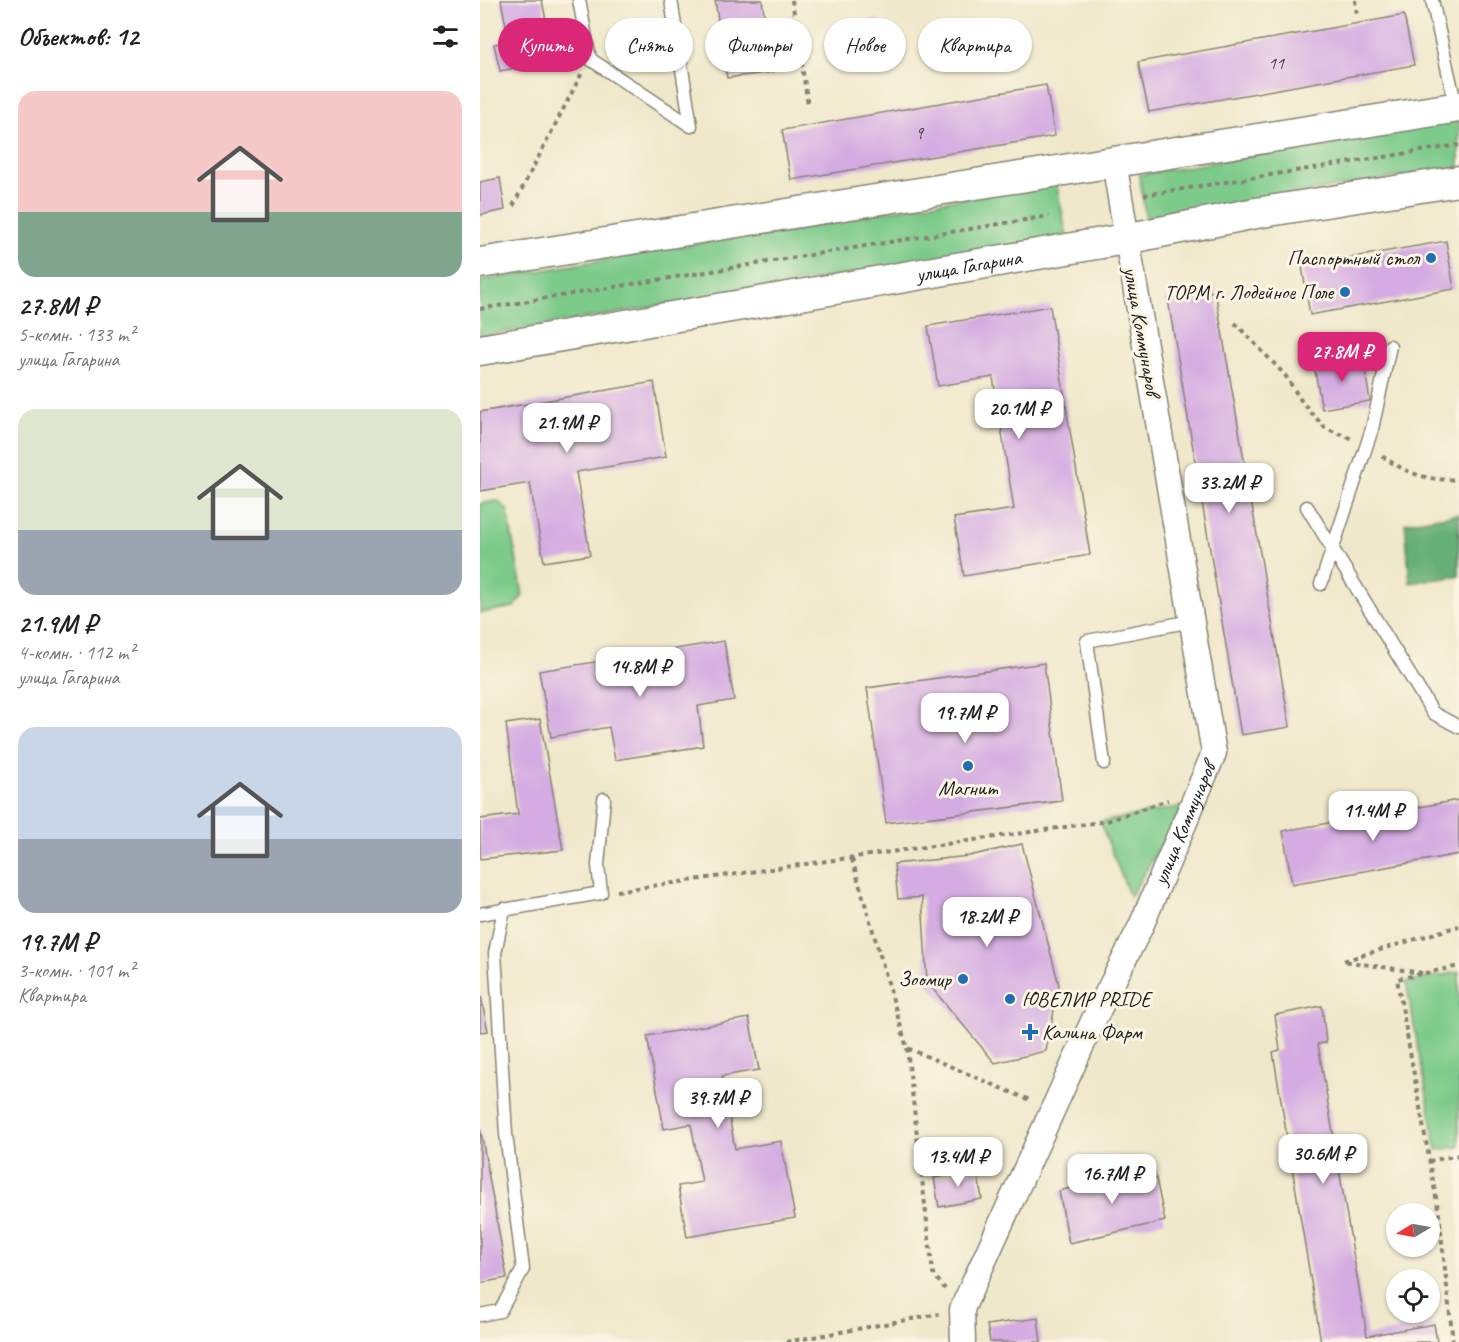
<!DOCTYPE html>
<html lang="ru">
<head>
<meta charset="utf-8">
<style>
	:root { --surface:#fff; --page:#f2f2f2; --text:#202124; --muted:#757577; --accent:#db2777 }
	body { margin:0; font-family:Caveat,sans-serif; background:var(--page); color:var(--text); height:100vh; display:flex; flex-direction:column; font-size:22px; white-space:nowrap }
	* { box-sizing:border-box; margin:0 }
	p { font-size:20px; color:var(--muted) }
	.icon { flex:none; width:33px; height:33px; fill:none; stroke:currentColor; stroke-width:2; stroke-linecap:round; stroke-linejoin:round }
	.map { position:relative; flex:1; overflow:hidden }
	.panel { display:flex; flex-direction:column; background:var(--surface); width:480px }
	.panel>* { flex:none }
	.top-card { position:absolute; left:18px; top:18px; width:570px; height:54px; display:flex; gap:12px }
	.needle { width:39px; rotate:260deg }
	.controls { position:absolute; left:906px; top:1203px; display:grid; gap:12px }
	.controls a { display:grid; place-items:center; width:54px; height:54px; border-radius:50%; background:var(--surface); box-shadow:0 2px 4px #0004; font-size:30px }
	.price { position:absolute; translate:-50% -51px; padding:0 14px; border-radius:12px; background:#fff; color:#222; font-size:20px; line-height:39px; filter:drop-shadow(0 2px 3px #0008) }
	.price::after { content:''; position:absolute; left:50%; top:36px; width:18px; height:14px; margin-left:-9px; background:inherit; clip-path:polygon(0 0,100% 0,50% 100%) }
	.price.on { background:var(--accent); color:#fff }
	ul { padding:0; list-style:none }
	li { display:grid; align-content:center; gap:12px; height:318px; padding:0 18px }
	li span { display:grid; place-items:center; height:186px; border-radius:18px; color:#555 }
	li>.icon { margin-inline-start:auto }
	span .icon { width:108px; height:108px; fill:#fffc; stroke-width:1 }
	li b { font-size:26px }
	h2 { display:flex; justify-content:space-between; align-items:center; height:72px; padding:0 18px; font-size:26px }
	.chip { padding:0 21px; border-radius:27px; background:var(--surface); box-shadow:0 2px 4px #0004; font-size:21px; line-height:54px }
	.chip.on { background:var(--accent); color:#fff }
	main { display:flex; flex:1; min-height:0 }
	.map>svg:first-child { display:block }
	.green { fill:#7dcb8a; stroke:#4c7453; stroke-width:1.5 }
	.forest { fill:#66af76; stroke:#416649; stroke-width:1.5 }
	.building { fill:#d4abe2 }
	.lines { fill:none; stroke-linecap:round; stroke-linejoin:round }
	.service-casing { stroke:#868273; stroke-width:15 }
	.minor-casing { stroke:#868273; stroke-width:27 }
	.tertiary-casing { stroke:#868273; stroke-width:33 }
	.path { stroke:#868273; stroke-width:4; stroke-dasharray:4.5 4.5; stroke-linecap:butt }
	.service { stroke:#fff; stroke-width:12 }
	.minor { stroke:#fff; stroke-width:24 }
	.tertiary { stroke:#fff; stroke-width:30 }
	.poi-dot { fill:#1f6fb2; stroke:#fcf5e5; stroke-width:2 }
	.labels { text-anchor:middle; dominant-baseline:central; stroke-width:6; stroke-linejoin:round; paint-order:stroke }
	.number-label { font-size:18px; fill:#4a404e }
	.poi-label { font-size:21px; fill:#1c1c1c; stroke:#fcf5e5; text-anchor:end }
	.street-label { font-size:21px; fill:#1c1c1c; stroke:#fcf5e5 }
</style>
</head>
<body>
<main>
<section class="panel">
<h2>Объектов: 12<svg class="icon" aria-label="filters" viewBox="0 0 24 24"><path d="M4 7h16M4 17h16"/><circle cx="9" cy="7" r="2"/><circle cx="15" cy="17" r="2"/></svg></h2>
<ul>
<li><span style="background:linear-gradient(#f6c9c9 65%,#7fa58c 0)"><svg class="icon" aria-label="home" viewBox="0 0 24 24"><path d="M3 11l9-7 9 7M6 9v11h12V9"/></svg></span><div><b>27.8M ₽</b><p>5-комн. · 133 m²</p><p>улица Гагарина</p></div></li>
<li><span style="background:linear-gradient(#dfe7d0 65%,#9aa5b1 0)"><svg class="icon" aria-label="home" viewBox="0 0 24 24"><path d="M3 11l9-7 9 7M6 9v11h12V9"/></svg></span><div><b>21.9M ₽</b><p>4-комн. · 112 m²</p><p>улица Гагарина</p></div></li>
<li><span style="background:linear-gradient(#c9d6e8 60%,#9aa5b1 0)"><svg class="icon" aria-label="home" viewBox="0 0 24 24"><path d="M3 11l9-7 9 7M6 9v11h12V9"/></svg></span><div><b>19.7M ₽</b><p>3-комн. · 101 m²</p><p>Квартира</p></div></li>
</ul>
</section>
<div class="map">
<svg width="979" height="1342" viewBox="0 0 979 1342">
	<rect width="100%" height="100%" fill="#fcf5e5"/>
	<filter id="ink" filterUnits="userSpaceOnUse"><feTurbulence type="fractalNoise" baseFrequency=".0167" numOctaves="2"/><feDisplacementMap in="SourceGraphic" scale="12" xChannelSelector="R" yChannelSelector="G"/><feConvolveMatrix kernelMatrix="1 2 1 2 8 2 1 2 1" color-interpolation-filters="sRGB"/></filter>
	<filter id="wash" filterUnits="userSpaceOnUse"><feTurbulence type="fractalNoise" baseFrequency=".008" numOctaves="4" result="noise"/><feDisplacementMap in="SourceGraphic" scale="24" xChannelSelector="R" yChannelSelector="G"/><feGaussianBlur stdDeviation="1.35" result="paint"/><feColorMatrix in="noise" values="0 0 0 0 0 0 0 0 0 0 0 0 0 0 0 0 0 1.4 0 .05"/><feComposite in="paint" operator="in"/></filter>
	<g filter="url(#wash)">
		<rect width="100%" height="100%" fill="#efe8ca"/>
		<path class="green" d="M979,120V167L666,218L659,175Z
			M576,182L587,238L0,336V281Z
			M17,501L27,509L43,595L34,607L0,613V504Z
			M704,806L650,897L620,822Z
			M979,972V1147L957,1150L926,982Z"/>
		<path class="forest" d="M979,514V576L930,583L925,523Z"/>
		<g id="blocks">
			<path class="building" d="M21,0H62L74,61L20,71L14,44L29,41Z
				M235,0H282L293,72L247,78Z
				M924,15L934,65L669,112L658,62Z
				M397,19L401,42L367,48L363,25Z
				M566,85L575,136L311,180L302,130Z
				M20,178L25,210L0,215V182Z
				M966,241L974,289L830,315L822,266Z
				M735,291L810,727L761,735L688,299Z
				M570,306L610,555L484,576L474,518L534,509L513,377L458,386L448,326Z
				M883,358L890,401L842,409L834,366Z
				M174,382L186,457L96,472L110,555L64,562L50,483L0,491V412Z
				M244,641L254,700L218,706L223,746L135,760L129,727L71,737L59,671Z
				M564,663L582,801L406,823L387,688Z
				M60,719L83,850L0,859V819L38,814L26,724Z
				M979,800V854L812,884L803,831Z
				M542,844L579,985L566,1051L515,1063L447,982L442,897L418,899L414,864L489,856Z
				M0,992L8,1031L0,1032Z
				M842,1006L846,1043L838,1044L887,1336L954,1324L957,1342H841L793,1052L800,1050L795,1015Z
				M269,1018L279,1070L242,1076L255,1149L301,1141L315,1218L207,1237L198,1186L222,1182L211,1124L184,1129L167,1036Z
				M0,1127L27,1278L0,1283Z
				M673,1165L685,1221L589,1243L579,1191Z
				M497,1170L502,1199L459,1207L454,1178Z
				M558,1318L561,1342H510L507,1325Z"/>
		</g>
	</g>
	<g filter="url(#ink)">
		<use href="#blocks" fill-opacity="0" stroke="#868273" stroke-width="1.5"/>
		<g class="lines">
			<defs>
				<path id="service" d="M99,0L110,59L211,126
					M191,0L211,126
					M952,0L976,107
					M827,507L953,713L979,727
					M841,584L892,429L910,346
					M624,763L607,641L712,621
					M0,914L121,893L118,865L124,799
					M0,1315L20,1311L43,1269L26,1134L15,953L24,909"/>
				<g id="minor">
					<path id="s1" d="M483,1342L482,1309L614,1019L661,926L734,753L634,162"/>
				</g>
				<g id="tertiary">
					<path d="M0,263L979,107"/>
					<path id="s2" d="M0,350L645,239L776,213L979,181"/>
				</g>
			</defs>
			<use href="#service" class="service-casing"/>
			<use href="#minor" class="minor-casing"/>
			<use href="#tertiary" class="tertiary-casing"/>
			<path class="path" d="M312,0L328,105
				M875,0L877,14
				M664,195L979,145
				M33,206L102,73
				M0,309L569,216
				M755,323L805,375L822,402L845,428L872,439
				M902,456C926,473 949,482 979,479
				M372,859L427,1048L552,1101
				M137,891L627,821L688,800
				M942,973L863,961L979,926
				M427,1048L453,1274L465,1289
				M949,1161L979,1155
				M306,1342L459,1314
				M973,1342L959,1214L917,979L979,966"/>
			<use href="#service" class="service"/>
			<use href="#minor" class="minor"/>
			<use href="#tertiary" class="tertiary"/>
		</g>
	</g>
	<g class="poi-dot">
		<circle cx="951" cy="258" r="6"/>
		<circle cx="865" cy="292" r="6"/>
		<circle cx="488" cy="766" r="6"/>
		<circle cx="483" cy="979" r="6"/>
		<circle cx="530" cy="999" r="6"/>
		<path d="M547 1023h6v6h6v6h-6v6h-6v-6h-6v-6h6z"/>
	</g>
	<g class="labels">
		<g class="number-label">
			<text x="796" y="63">11</text>
			<text x="439" y="133">9</text>
		</g>
		<g class="poi-label">
			<text x="939" y="258">Паспортный стол</text>
			<text x="853" y="292">ТОРМ г. Лодейное Поле</text>
			<text x="488" y="788" text-anchor="middle">Магнит</text>
			<text x="471" y="979">Зоомир</text>
			<text x="542" y="999" text-anchor="start">ЮВЕЛИР PRIDE</text>
			<text x="562" y="1032" text-anchor="start">Калина Фарм</text>
		</g>
		<g class="street-label">
			<text stroke="none"><textPath href="#s2" startOffset="496">улица Гагарина</textPath></text>
			<text transform="translate(662 331) rotate(80)">улица Коммунаров</text>
			<text stroke="none"><textPath href="#s1" startOffset="567">улица Коммунаров</textPath></text>
		</g>
	</g>
</svg>
<div class="controls">
<a><svg class="needle" viewBox="-14 -14 28 28"><path d="M0-13l5 13h-10z" fill="#e53935"/><path d="M0 13l5-13h-10z" fill="#757577"/></svg></a>
<a><svg class="icon" aria-label="locate" viewBox="0 0 24 24"><circle cx="12" cy="12" r="6"/><path d="M12 2v4M12 18v4M2 12h4M18 12h4"/></svg></a>
</div>
<b class="price on" style="left:862px;top:383px">27.8M ₽</b>
<b class="price" style="left:539px;top:440px">20.1M ₽</b>
<b class="price" style="left:87px;top:454px">21.9M ₽</b>
<b class="price" style="left:749px;top:514px">33.2M ₽</b>
<b class="price" style="left:160px;top:698px">14.8M ₽</b>
<b class="price" style="left:485px;top:744px">19.7M ₽</b>
<b class="price" style="left:893px;top:842px">11.4M ₽</b>
<b class="price" style="left:507px;top:948px">18.2M ₽</b>
<b class="price" style="left:238px;top:1129px">39.7M ₽</b>
<b class="price" style="left:843px;top:1185px">30.6M ₽</b>
<b class="price" style="left:478px;top:1188px">13.4M ₽</b>
<b class="price" style="left:632px;top:1205px">16.7M ₽</b>
<div class="top-card">
<a class="chip on">Купить</a>
<a class="chip">Снять</a>
<a class="chip">Фильтры</a>
<a class="chip">Новое</a>
<a class="chip">Квартира</a>
</div>
</div>
</main>
</body>
</html>
